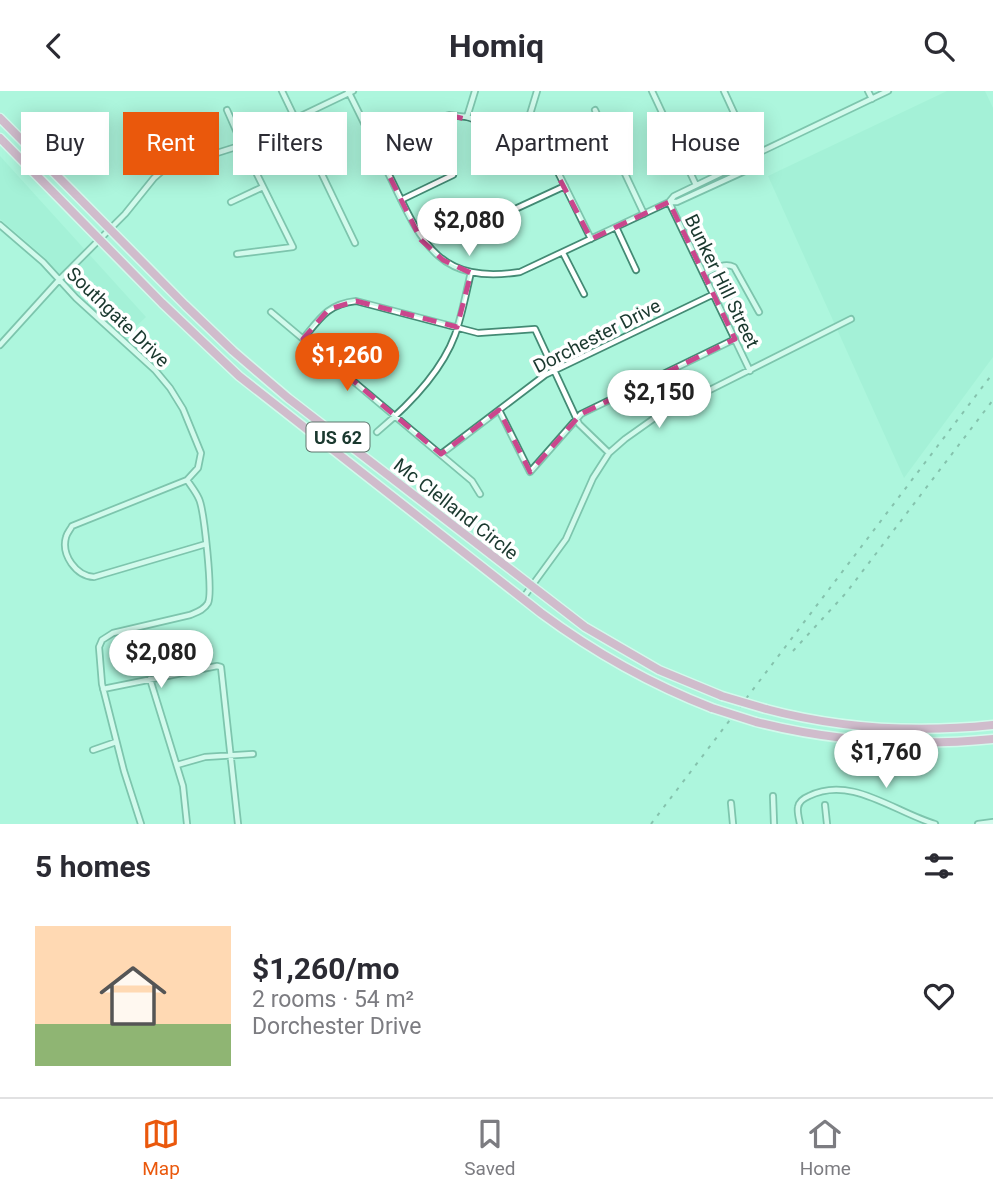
<!DOCTYPE html>
<html lang="en">
<head>
<meta charset="utf-8">
<style>
	:root { --surface:#fff; --page:#f7f7f7; --text:#2b2b33; --muted:#7c7c81; --line:#e1e1e2; --accent:#ea580c }
	body { margin:0; font-family:Roboto,sans-serif; background:var(--page); color:var(--text); height:100vh; display:flex; flex-direction:column; font-size:26px; white-space:nowrap }
	* { box-sizing:border-box; margin:0 }
	p { font-size:23px; color:var(--muted) }
	.icon { flex:none; width:38px; height:38px; fill:none; stroke:currentColor; stroke-width:2; stroke-linecap:round; stroke-linejoin:round }
	.map { position:relative; height:733px; overflow:hidden }
	.drawer { display:flex; flex-direction:column; background:var(--surface); flex:1 }
	.drawer>* { flex:none }
	.top-card { position:absolute; left:21px; top:21px; width:952px; height:63px; display:flex; gap:14px }
	.price { position:absolute; translate:-50% -60px; padding:0 16px; border-radius:24px; background:#fff; color:#222; font-size:23px; line-height:46px; filter:drop-shadow(0 2px 4px #0008) }
	.price::after { content:''; position:absolute; left:50%; top:42px; width:21px; height:16px; margin-left:-10px; background:inherit; clip-path:polygon(0 0,100% 0,50% 100%) }
	.price.selected { background:var(--accent); color:#fff }
	ul { padding:0; list-style:none }
	li { display:flex; align-items:center; gap:21px; height:175px; padding:0 35px }
	li+li { border-top:2px solid var(--line) }
	li span { display:grid; place-items:center; flex:none; width:196px; height:140px; border-radius:0px; color:#555 }
	li>.icon { margin-inline-start:auto }
	span .icon { width:84px; height:84px; fill:#fffc; stroke-width:1 }
	li b { font-size:30px }
	h2 { display:flex; justify-content:space-between; align-items:center; height:84px; padding:0 35px; font-size:30px }
	.chip { padding:0 24px; border-radius:0px; background:var(--surface); box-shadow:0 4px 18px #0003; font-size:24px; line-height:63px }
	.chip.selected { background:var(--accent); color:#fff }
	header { display:flex; justify-content:space-between; align-items:center; height:91px; padding:0 35px; background:var(--surface); font-size:32px; font-weight:700 }
	.tabs { display:flex; justify-content:space-around; align-items:center; height:98px; border-top:2px solid var(--line); background:var(--surface); font-size:19px; color:var(--muted) }
	.tabs a { display:grid; justify-items:center; gap:4px }
	.tabs .selected { color:var(--accent) }
	.map>svg:first-child { display:block }
	.built { fill:#99ecd0 }
	.lines { fill:none; stroke-linecap:round; stroke-linejoin:round }
	.street-casing { stroke:#438a74; stroke-width:8 }
	.highway-casing { stroke:#fff; stroke-width:11 }
	.street { stroke:#fff; stroke-width:4.5 }
	.highway { stroke:#fa75b8; stroke-width:8 }
	.rail { stroke:#558474; stroke-width:2; stroke-dasharray:3.5 7; stroke-linecap:butt }
	.highway-bridge-casing { stroke:#fff; stroke-width:11; stroke-linecap:butt }
	.highway-bridge { stroke:#fa75b8; stroke-width:8 }
	.marked { fill:none; stroke:#ca478d; stroke-width:5; stroke-dasharray:14 9; stroke-linejoin:round }
	.labels { text-anchor:middle; dominant-baseline:central; stroke-width:7; stroke-linejoin:round; paint-order:stroke }
	.shield { fill:#fff; stroke:#5f746d; stroke-width:2 }
	.shield-label { font-size:18px; font-weight:bold; fill:#1a382e }
	.street-label { font-size:19px; fill:#1a382e; stroke:#fff }
</style>
</head>
<body>
<header><svg class="icon" aria-label="back" viewBox="0 0 24 24"><path d="M15 5l-7 7 7 7"/></svg>Homiq<svg class="icon" aria-label="search" viewBox="0 0 24 24"><circle cx="10" cy="10" r="6"/><path d="M15 15l6 6"/></svg></header>
<div class="map">
<svg width="993" height="733" viewBox="0 0 993 733">
	<rect width="100%" height="100%" fill="#adf6dd"/>
	<path class="built" d="M947,0H985L993,17V266L904,387L768,85Z
		M0,65L146,226L127,244L74,199L44,166L0,128Z"/>
	<g class="lines">
		<defs>
			<path id="street" d="M282,0L355,152
				M348,0C364,31 378,62 393,92C423,155 441,193 520,181L669,111L674,105L755,66
				M652,0L696,94
				M868,0L872,8
				M227,19L242,53L293,156L237,163
				M595,19L644,123
				M467,26L475,0
				M524,43L537,0
				M375,56L434,28L449,24L467,26L524,43L535,48L548,61L591,148
				M754,64L888,0
				M197,65L217,62L236,56L353,0
				M401,109L453,84
				M231,111L263,96
				M669,111L750,280
				M670,111H677L758,74L724,0
				M499,122L513,119L565,95
				M0,134L43,171L76,207L155,279L170,297L183,318L201,362L198,377L187,389L72,435C70,439 67,442 66,446C61,464 76,485 94,486L206,453
				M616,136L636,179
				M563,162L584,203
				M704,183C714,178 724,171 734,176L759,221
				M271,221L472,390L480,403
				M303,248C320,227 328,213 356,210L478,242L535,238L579,333L609,362
				M0,254L59,189L125,123L154,87L171,72L193,65
				M349,287L366,266
				M499,319L530,381L581,323L735,248
				M377,341C408,315 441,282 455,244C462,224 466,202 471,181
				M441,363L545,284L714,203
				M523,507L566,448L593,387L609,362L625,348L656,326L851,228
				M150,588L183,695L187,733
				M103,598L217,575L221,576L238,733
				M93,659L116,651
				M177,674L205,666L253,663
				M773,705L774,733
				M731,712L733,733
				M825,714L827,733
				M141,733L124,680L102,593L99,556L102,549L113,542L190,524C197,521 204,519 208,512C213,502 204,419 199,408C196,401 191,395 187,389
				M800,733C799,728 797,721 798,716C799,710 804,707 809,705C851,684 894,721 935,733
				M978,733L993,731"/>
			<path id="highway" d="M0,27L185,214L233,260L288,307L585,536L659,579L722,605
				M0,47L162,212L239,285L541,522C595,562 650,593 712,617
				M766,618C841,638 916,642 993,634
				M756,631C835,651 912,656 993,648"/>
		</defs>
		<use href="#street" class="street-casing"/>
		<use href="#highway" class="highway-casing"/>
		<use href="#street" class="street"/>
		<use href="#highway" class="highway"/>
		<path class="rail" d="M793,560L846,502L993,309
			M651,733L993,282"/>
		<defs>
			<path id="highway-bridge" d="M722,605L766,618
				M712,617L756,631"/>
		</defs>
		<use href="#highway-bridge" class="highway-bridge-casing"/>
		<use href="#highway-bridge" class="highway-bridge"/>
	</g>
	<path d="M0 0H993V733H0ZM449,24L524,43L542,54L591,148L669,111L735,248L581,323L530,381L499,319L441,363L303,248L329,218L356,210L457,236L471,182L443,169L421,149L375,56Z" fill="#adf6dd" fill-opacity=".55" fill-rule="evenodd"/>
	<path class="marked" d="M449,24L524,43L542,54L591,148L669,111L735,248L581,323L530,381L499,319L441,363L303,248L329,218L356,210L457,236L471,182L443,169L421,149L375,56Z"/>
	<g class="labels">
		<rect class="shield" x="306.5" y="331.5" width="63" height="29" rx="5"/>
		<g class="shield-label">
			<text x="338" y="346">US 62</text>
		</g>
		<g class="street-label">
			<text transform="translate(722 190) rotate(64)">Bunker Hill Street</text>
			<text transform="translate(118 226) rotate(44)">Southgate Drive</text>
			<text transform="translate(597 245) rotate(-27)">Dorchester Drive</text>
			<text transform="translate(456 418) rotate(38)">Mc Clelland Circle</text>
		</g>
	</g>
</svg>
<b class="price" style="left:469px;top:167px">$2,080</b>
<b class="price selected" style="left:347px;top:302px">$1,260</b>
<b class="price" style="left:659px;top:339px">$2,150</b>
<b class="price" style="left:161px;top:599px">$2,080</b>
<b class="price" style="left:886px;top:699px">$1,760</b>
<div class="top-card">
<a class="chip">Buy</a>
<a class="chip selected">Rent</a>
<a class="chip">Filters</a>
<a class="chip">New</a>
<a class="chip">Apartment</a>
<a class="chip">House</a>
</div>
</div>
<section class="drawer">
<h2>5 homes<svg class="icon" aria-label="filters" viewBox="0 0 24 24"><path d="M4 7h16M4 17h16"/><circle cx="9" cy="7" r="2"/><circle cx="15" cy="17" r="2"/></svg></h2>
<ul>
<li><span style="background:linear-gradient(#ffd9b3 70%,#8fb573 0)"><svg class="icon" aria-label="home" viewBox="0 0 24 24"><path d="M3 11l9-7 9 7M6 9v11h12V9"/></svg></span><div><b>$1,260/mo</b><p>2 rooms · 54 m²</p><p>Dorchester Drive</p></div><svg class="icon" aria-label="heart" viewBox="0 0 24 24"><path d="M12 20l-8-8c-3-5 5-10 8-4 3-6 11-1 8 4z"/></svg></li>
</ul>
</section>
<nav class="tabs">
<a class="selected"><svg class="icon" aria-label="map" viewBox="0 0 24 24"><path d="M3 6l6-2 6 2 6-2v14l-6 2-6-2-6 2zM9 4v14M15 6v14"/></svg>Map</a>
<a><svg class="icon" aria-label="saved" viewBox="0 0 24 24"><path d="M7 4h10v16l-5-4-5 4z"/></svg>Saved</a>
<a><svg class="icon" aria-label="home" viewBox="0 0 24 24"><path d="M3 11l9-7 9 7M6 9v11h12V9"/></svg>Home</a>
</nav>
</body>
</html>
